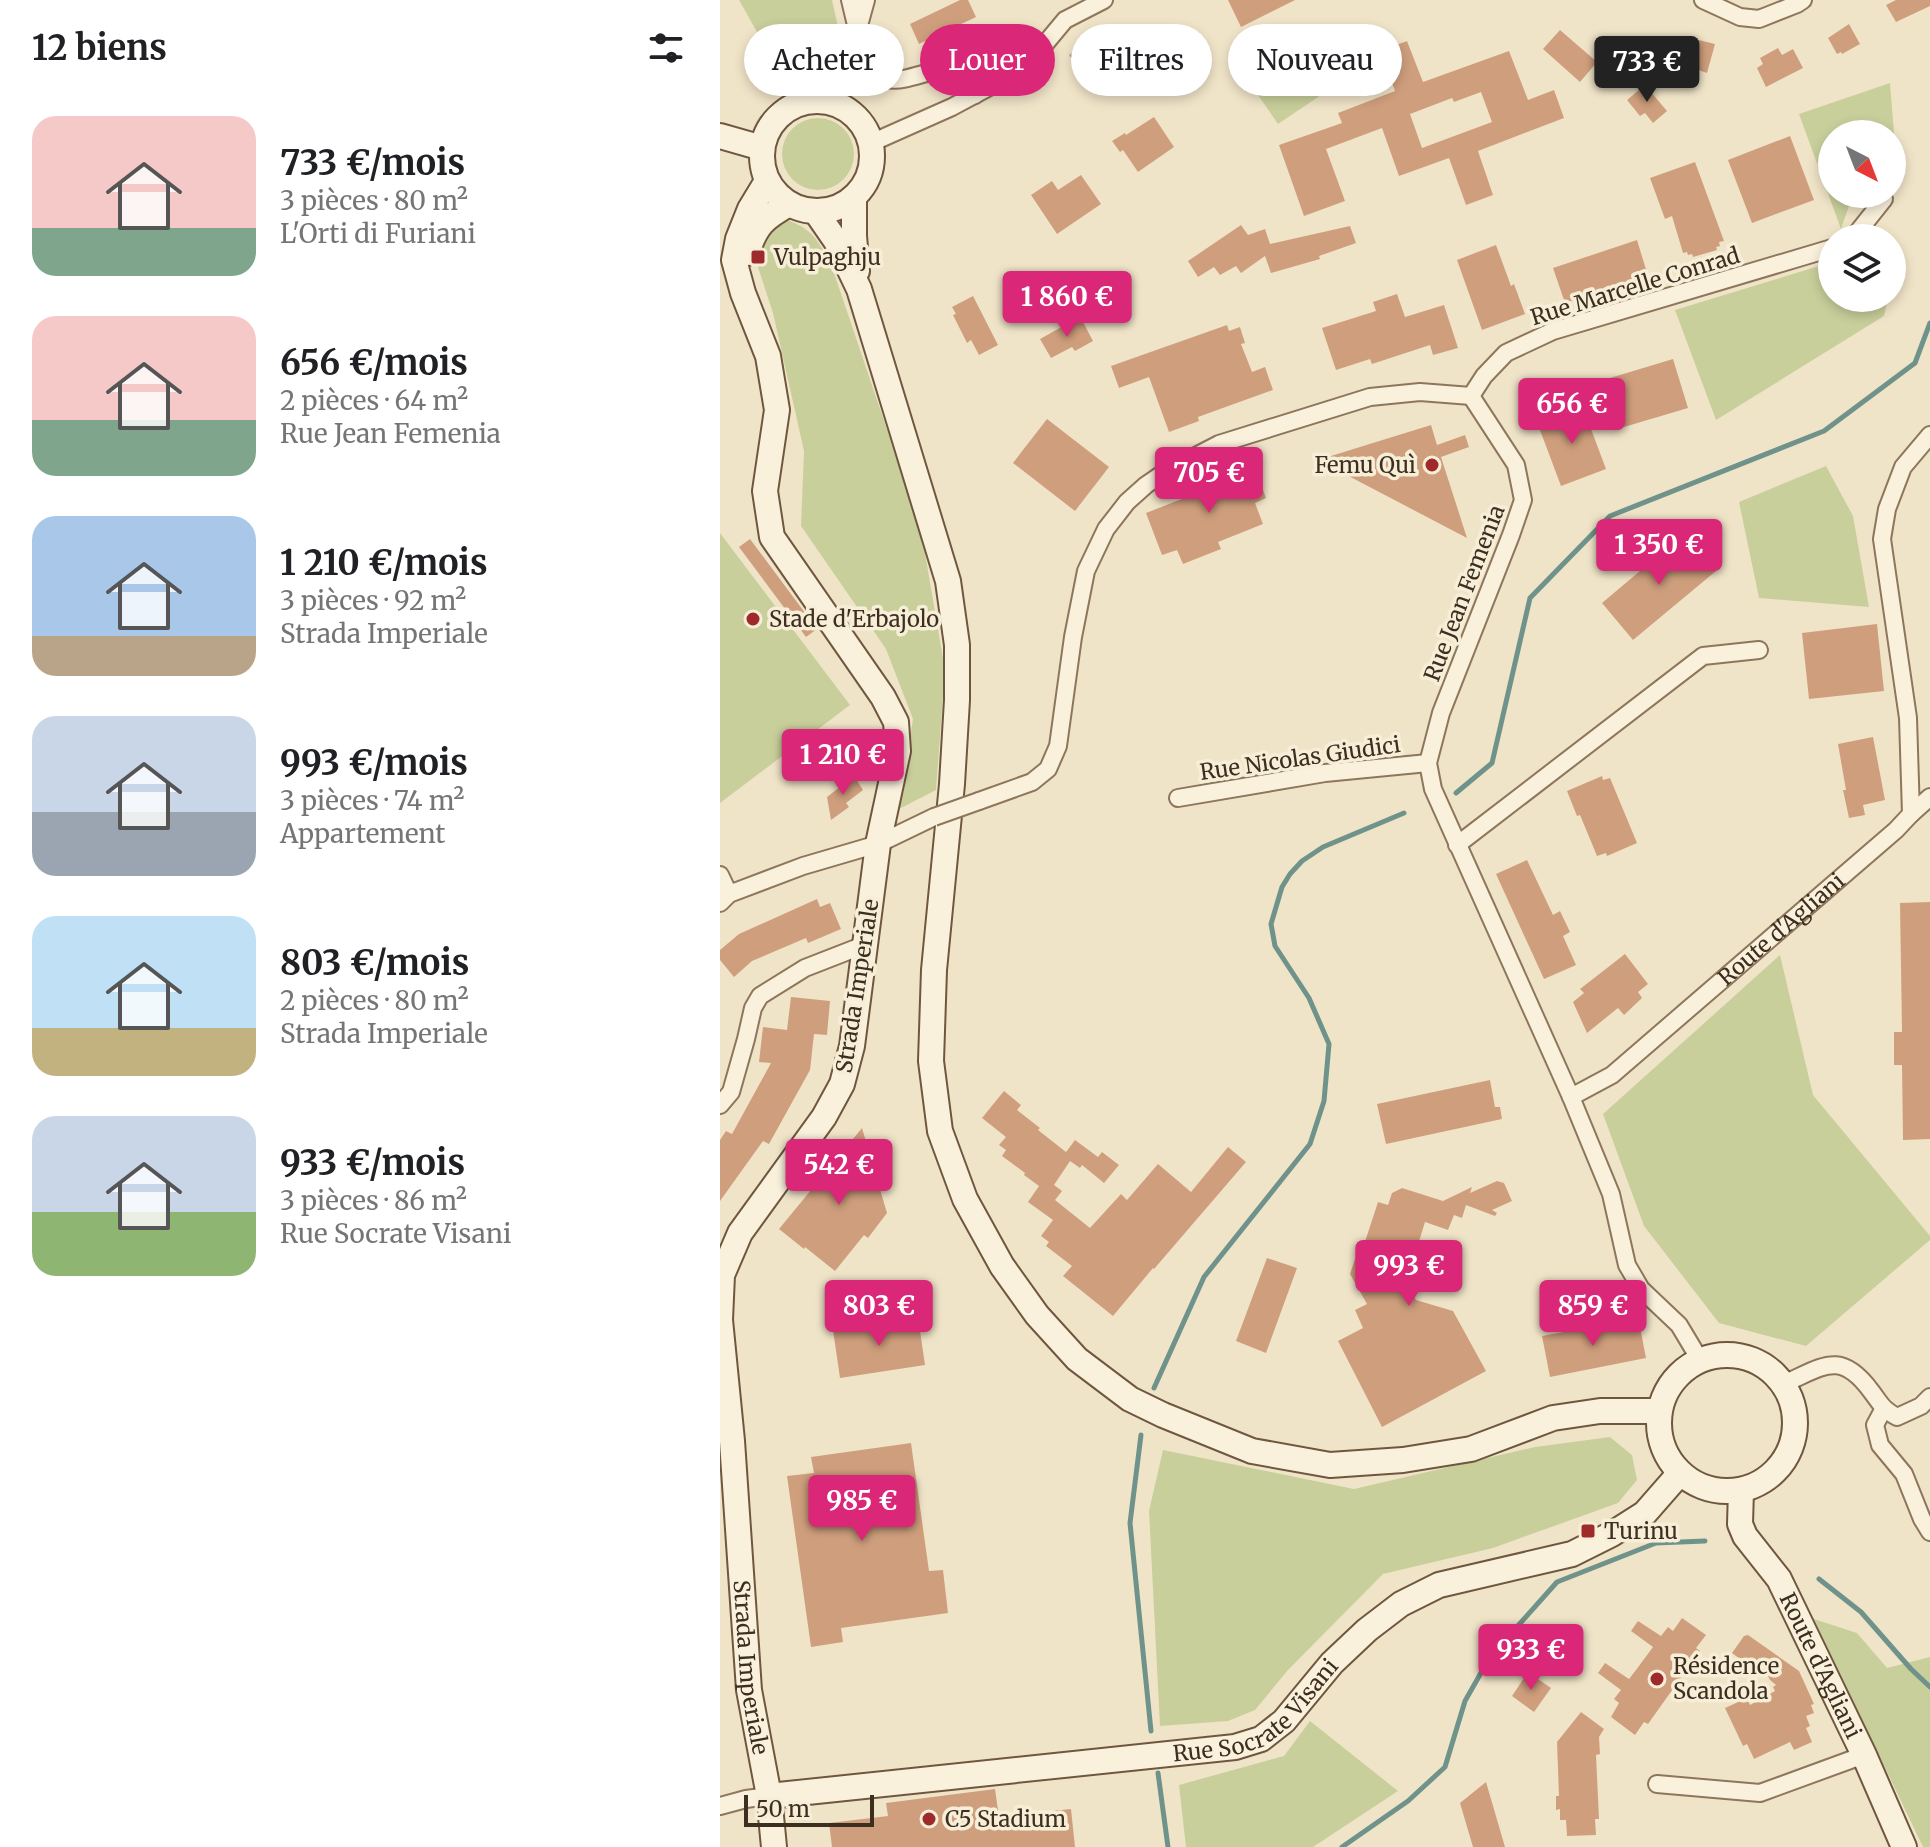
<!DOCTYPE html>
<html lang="fr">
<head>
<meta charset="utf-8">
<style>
	:root { --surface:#fff; --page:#f6f6f6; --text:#202124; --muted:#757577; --accent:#db2777 }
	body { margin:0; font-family:Merriweather,serif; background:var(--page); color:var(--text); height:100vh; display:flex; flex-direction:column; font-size:30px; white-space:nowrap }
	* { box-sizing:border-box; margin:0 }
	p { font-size:26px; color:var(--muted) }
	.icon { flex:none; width:44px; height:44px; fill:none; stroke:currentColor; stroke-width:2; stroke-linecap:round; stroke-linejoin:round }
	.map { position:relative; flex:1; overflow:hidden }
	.panel { display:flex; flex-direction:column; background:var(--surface); width:720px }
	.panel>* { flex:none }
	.top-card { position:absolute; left:24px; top:24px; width:760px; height:72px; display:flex; gap:16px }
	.needle { width:52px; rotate:138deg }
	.buttons { position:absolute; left:1098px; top:120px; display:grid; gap:16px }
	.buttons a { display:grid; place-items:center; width:88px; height:88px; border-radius:50%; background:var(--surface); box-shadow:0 4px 12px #0003; font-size:40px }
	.scale { position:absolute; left:24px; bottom:20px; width:130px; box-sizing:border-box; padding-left:8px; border:4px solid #3d2e20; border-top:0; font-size:22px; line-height:28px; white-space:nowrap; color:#3d2e20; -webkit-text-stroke:6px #f7eed8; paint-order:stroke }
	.price { position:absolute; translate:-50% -68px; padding:0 18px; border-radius:8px; background:var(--accent); color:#fff; font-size:26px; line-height:52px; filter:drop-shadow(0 2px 4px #0008) }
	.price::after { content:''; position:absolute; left:50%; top:48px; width:24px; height:18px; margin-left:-12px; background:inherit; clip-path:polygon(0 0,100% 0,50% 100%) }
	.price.current { background:#222; color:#fff }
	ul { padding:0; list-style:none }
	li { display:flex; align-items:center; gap:24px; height:200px; padding:0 32px }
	li span { display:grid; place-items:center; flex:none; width:224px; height:160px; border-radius:24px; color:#555 }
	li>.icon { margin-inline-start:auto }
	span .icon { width:96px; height:96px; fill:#fffc; stroke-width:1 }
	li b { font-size:34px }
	h2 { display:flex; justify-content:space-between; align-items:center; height:96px; padding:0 32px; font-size:34px }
	.pill { padding:0 28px; border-radius:36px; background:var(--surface); box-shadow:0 4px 12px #0003; font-size:28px; line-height:72px }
	.pill.current { background:var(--accent); color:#fff }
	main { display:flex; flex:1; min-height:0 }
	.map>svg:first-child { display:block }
	.green { fill:#c9cf9b }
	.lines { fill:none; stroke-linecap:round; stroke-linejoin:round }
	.stream { stroke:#6f938a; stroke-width:5 }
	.building { fill:#cf9f7d; fill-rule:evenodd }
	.street-casing { stroke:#8d765c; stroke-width:20 }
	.secondary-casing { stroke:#6f573f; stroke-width:28 }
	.street { stroke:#faf1dc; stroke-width:16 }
	.secondary { stroke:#faf1dc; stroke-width:24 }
	.street-bridge-casing { stroke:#8d765c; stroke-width:20; stroke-linecap:butt }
	.street-bridge { stroke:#faf1dc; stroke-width:16 }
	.poi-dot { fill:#9e2a2b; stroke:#f7eed8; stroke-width:3 }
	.labels { text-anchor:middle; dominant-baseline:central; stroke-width:7; stroke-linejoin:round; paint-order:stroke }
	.poi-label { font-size:22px; fill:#3d2e20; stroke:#f7eed8; text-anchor:start }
	.street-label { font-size:22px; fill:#3d2e20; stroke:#f7eed8 }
</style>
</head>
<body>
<main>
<section class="panel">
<h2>12 biens<svg class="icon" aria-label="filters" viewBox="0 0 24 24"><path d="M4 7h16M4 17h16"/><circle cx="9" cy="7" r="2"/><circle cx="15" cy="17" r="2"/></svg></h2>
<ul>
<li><span style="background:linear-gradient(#f6c9c9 70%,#7fa58c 0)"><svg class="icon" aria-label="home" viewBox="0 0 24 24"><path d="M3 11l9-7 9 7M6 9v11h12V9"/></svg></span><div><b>733 €/mois</b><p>3 pièces · 80 m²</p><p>L'Orti di Furiani</p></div></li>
<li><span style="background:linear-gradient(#f6c9c9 65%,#7fa58c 0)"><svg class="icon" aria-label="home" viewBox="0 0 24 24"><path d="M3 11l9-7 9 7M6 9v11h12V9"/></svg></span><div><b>656 €/mois</b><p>2 pièces · 64 m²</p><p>Rue Jean Femenia</p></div></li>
<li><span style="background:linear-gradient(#a9c7e8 75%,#b9a48a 0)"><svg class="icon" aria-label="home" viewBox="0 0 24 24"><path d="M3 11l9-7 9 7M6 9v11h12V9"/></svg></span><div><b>1 210 €/mois</b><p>3 pièces · 92 m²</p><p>Strada Imperiale</p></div></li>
<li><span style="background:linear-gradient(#c9d6e8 60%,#9aa5b1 0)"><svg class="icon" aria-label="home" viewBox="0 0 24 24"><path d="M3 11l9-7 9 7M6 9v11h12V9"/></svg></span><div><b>993 €/mois</b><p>3 pièces · 74 m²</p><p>Appartement</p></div></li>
<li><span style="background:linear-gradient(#bfe0f5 70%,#c2b280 0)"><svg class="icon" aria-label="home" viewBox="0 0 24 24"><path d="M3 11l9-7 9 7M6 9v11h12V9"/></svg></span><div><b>803 €/mois</b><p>2 pièces · 80 m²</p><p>Strada Imperiale</p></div></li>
<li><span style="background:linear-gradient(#c9d6e8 60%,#8fb573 0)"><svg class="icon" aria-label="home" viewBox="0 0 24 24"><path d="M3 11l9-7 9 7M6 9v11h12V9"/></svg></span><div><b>933 €/mois</b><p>3 pièces · 86 m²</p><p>Rue Socrate Visani</p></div></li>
</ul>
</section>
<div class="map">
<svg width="1210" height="1847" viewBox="0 0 1210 1847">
	<rect width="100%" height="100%" fill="#f0e4c8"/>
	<path class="green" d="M19,0H112L121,40L37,32Z
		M592,57L613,87L558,124L538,95Z
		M1170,83L1176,158L1172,159V134H1112V194H1133L1121,229L1079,114Z
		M62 154a36 36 0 1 1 72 0a36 36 0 1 1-72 0Z
		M62,218C93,229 97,238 112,267L201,530L225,670L216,790L179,809L193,719L166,649L81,526L84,451L53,313L35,258L46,232Z
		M1112,262V298H1168L1164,316L996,420L955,310Z
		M1106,466L1133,516L1149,607L1039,598L1019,502Z
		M0,533L130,705L0,803Z
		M1060,955L1093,1095L1210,1236V1240L1086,1346L999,1323L924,1226L883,1114Z
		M890,1437L912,1455L917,1480L898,1503L773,1548L663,1574L568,1670L535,1710L508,1721L440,1726L429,1511L443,1450L634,1489L815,1447Z
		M1094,1619L1137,1633L1167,1668L1210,1657V1847H1203Z
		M590,1721L678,1791L593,1847H466L459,1785L564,1756Z"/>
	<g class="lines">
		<path class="stream" d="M736,793L772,763L810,598L890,516L1104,431L1195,363L1210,323
			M434,1388L484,1277L590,1144L604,1101L609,1044L589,998L555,946L551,924L562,887L570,874L582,861L603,847L684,813
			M421,1435L410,1523L431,1731
			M1099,1579L1141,1612L1191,1669L1210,1687
			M438,1773L448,1847
			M622,1847L688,1801L725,1767L745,1701L770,1657L837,1582L936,1543L985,1541"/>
	</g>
	<path class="building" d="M240,0H248L256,17L199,44L190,24Z
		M508,0H575L521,27Z
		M1176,0H1210V6L1176,22L1166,5Z
		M1129,24L1140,44L1122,54L1121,52L1117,54L1108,38Z
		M840,30L877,62L860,82L823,49Z
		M979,40L995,44L987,73L949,60L953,48L976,53Z
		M687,41L703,82L789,51L808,100L834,90L844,118L758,151L773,195L746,205L729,158L679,176L662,128L606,149L625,201L584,216L559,145L622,123L618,113L675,91L660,51ZM761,92L772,122L702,148L690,114L732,98L734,102Z
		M362,46L378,59L395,46L413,60L378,84L370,73L365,76L349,55Z
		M1058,48L1062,55L1073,49L1083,68L1046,87L1037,68L1043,64L1040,58Z
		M925,85L947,111L933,123L925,113L920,116L907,100Z
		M434,117L454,147L418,172L403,150L400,152L392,141L405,133L406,135Z
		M1070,136L1094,200L1032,223L1008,160Z
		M975,162L1004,241L999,242L1000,246L996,247L997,250L973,257L972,254L968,255L967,252L963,253L952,216L945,219L930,178Z
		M361,175L381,204L337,234L311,195L332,181L338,190Z
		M521,225L528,235L545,229L550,244L630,226L636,243L599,256L600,259L551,273L545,256L521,273L516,266L500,275L494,267L478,277L468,261Z
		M917,240L928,276L845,303L833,268Z
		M776,245L791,286L794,284L805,314L762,330L737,260Z
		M677,294L685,317L724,305L738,348L713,355L710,345L652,364L650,359L616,370L602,328L656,311L653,302Z
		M253,296L278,345L259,355L251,340L247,343L233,315L236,314L232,307Z
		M362,320L373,341L355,351L352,347L331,358L320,339L347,324L349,327Z
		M507,325L509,331L520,327L525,343L521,344L532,372L545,367L553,390L478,417L479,421L449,432L429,377L399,388L391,366Z
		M953,359L968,408L904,427L890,378Z
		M862,405L886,469L841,486L817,422Z
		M327,419L389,467L355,511L293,463Z
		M711,425L717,445L745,435L749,447L721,457L747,538L598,460Z
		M533,463L546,498L535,503L543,524L498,542L501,549L463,564L457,550L442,555L426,513L490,488L488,481Z
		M965,533L996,571L913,640L882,603Z
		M30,539L97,629L86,637L19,547Z
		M1157,624L1164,691L1089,699L1082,633Z
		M1153,737L1165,800L1143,805L1145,815L1129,818L1123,790H1126L1118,744Z
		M134,776L143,790L126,803L129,807L111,820L107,797Z
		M882,776L883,780L890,778L917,843L887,856L886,853L877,856L860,815L857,816L847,791Z
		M807,860L833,915L840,911L850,932L843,936L856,965L824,979L776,874Z
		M97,899L100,907L110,903L121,929L88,943L86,938L32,961L14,977L0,960V950L19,934Z
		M1210,902V1139L1183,1140L1182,1065H1174V1032H1182L1180,903Z
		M905,954L928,984L918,992L922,998L904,1015L898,1008L867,1033L853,1002L864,993L860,989Z
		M71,997L110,1001L107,1035L94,1034L90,1070L49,1144L43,1141L0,1201V1140L6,1131L12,1134L51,1063L39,1062L43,1027L67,1030Z
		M770,1080L775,1107H780L782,1119L666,1144L657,1104Z
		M284,1091L301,1105L297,1110L320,1128L318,1130L346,1152L355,1140L378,1157L382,1152L399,1165L384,1183L362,1165L360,1168L350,1161L334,1185L342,1191L335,1200L370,1228L401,1194L407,1200L438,1164L471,1192L508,1147L526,1162L434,1269L433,1268L393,1316L343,1276L352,1266L326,1246L329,1242L321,1236L333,1220L308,1202L319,1186L304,1175L305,1173L282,1156L286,1150L279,1145L286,1137L262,1118Z
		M142,1128L167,1213L148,1238L144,1235L115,1271L85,1247L84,1249L59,1229Z
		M777,1181L784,1183L792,1201L772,1210L777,1213L775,1216L746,1205L742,1218L734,1215L728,1230L705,1222L686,1283L696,1300L733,1311L766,1371L662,1427L618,1341L643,1328L635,1310L647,1304L630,1274L635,1259L639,1260L658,1202L668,1205L672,1193L682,1188L723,1201L752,1187L750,1193Z
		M547,1258L577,1268L546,1353L516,1341Z
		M198,1317L205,1365L120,1378L113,1330Z
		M898,1322L920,1327L926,1358L830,1377L822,1336Z
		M191,1443L209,1571L223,1570L228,1613L121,1628L123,1642L91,1647L67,1476L94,1473L91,1457Z
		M962,1618L986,1635L976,1648L980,1651L928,1724L924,1722L915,1735L891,1717L899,1703L894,1699L901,1690L878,1673L885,1663L909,1679L916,1670L933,1647L911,1631L918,1621L941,1636L948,1627L953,1631Z
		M1028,1635L1079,1671L1094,1704L1091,1705L1094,1713L1086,1716L1090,1726L1086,1728L1092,1742L1074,1750L1070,1742L1034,1759L1027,1744L1023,1746L1005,1708L1027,1698L1030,1705L1055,1691L1053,1687L1056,1685L1050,1680L1039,1658L1032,1668L1012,1653L1024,1636Z
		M808,1672L831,1688L814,1712L792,1696Z
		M861,1712L884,1729L879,1737L880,1754L876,1755L879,1819H875L876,1835L847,1836L846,1820H840V1809L836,1810V1796H839L837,1742Z
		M766,1782L785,1847H753L740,1803Z
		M275,1789L279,1817L351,1809L355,1847H112L109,1823L168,1816L166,1803Z"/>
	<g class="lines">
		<defs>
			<g id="street">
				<path d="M130,0L145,63L157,78C165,79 174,81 183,79C218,72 233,56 255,95"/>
				<path d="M983,0L1020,17L1039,19L1077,4L1083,0"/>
				<path d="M138,29L146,0"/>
				<path d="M151,143L232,107L305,68L345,20L384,0"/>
				<path d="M1133,238L1164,199"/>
				<path d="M751,396L796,465L803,500L791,535L721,713L708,763L713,789L851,1097L891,1194L907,1265L921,1289L959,1325L980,1360"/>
				<path d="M751,396L764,376L786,353L833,331L1112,248"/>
				<path d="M458,798L605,773L708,763"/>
				<path d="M259,801L312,782L328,769L338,746L353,637L366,571L386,529L407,502L426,485L445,472L499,444L650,397L700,392L751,396"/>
				<path d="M1191,814L1210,797"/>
				<path d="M737,845L983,656L1039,650"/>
				<path d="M0,875L9,894"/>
				<path d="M0,903L9,894L83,866L158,844L214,817"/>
				<path id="s1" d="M851,1097L892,1075L1176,830L1191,814L1188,718L1162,539L1167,509L1183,467L1210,435"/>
				<path d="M0,1105L11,1092L26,1039L33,1008L40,996L85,968L144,945"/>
				<path d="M1063,1384C1103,1367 1120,1349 1151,1391C1161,1404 1162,1409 1177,1417L1201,1406L1210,1397"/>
				<path d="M1163,1410L1155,1425L1160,1445L1184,1474L1202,1519L1210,1532"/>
				<path d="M937,1784L1040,1793L1144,1755"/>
				<path d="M0,1806L26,1799L49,1796"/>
			</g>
			<g id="secondary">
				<circle cx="97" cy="156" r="55"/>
				<path d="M0,136L42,148"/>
				<path id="s2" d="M47,181L30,209L18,239L14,260L23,293L48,356L57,410L45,491L52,537L163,697L176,722L178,751L158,844L132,1046L122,1084L104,1117L20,1233L2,1275L0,1320L12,1441L29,1690L49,1796L54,1847"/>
				<path d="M134,197V236L137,271"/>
				<path d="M96,212L116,241L139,289L228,581L237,645V700L232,784L214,970L211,1061L220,1131L245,1199L282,1266L317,1315L357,1359L410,1399L443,1415L532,1451L610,1465L683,1460L751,1449L833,1418L880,1411H939"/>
				<path d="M27,253C36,225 44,218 69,204"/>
				<circle cx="1007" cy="1423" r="68"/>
				<path id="s3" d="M1021,1490L1020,1524L1025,1536L1059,1579L1144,1755L1184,1847"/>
				<path id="s4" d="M49,1796L515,1747L541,1739L564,1721L612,1663L647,1630L681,1604L719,1585L852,1554L892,1534L925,1513L960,1473"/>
			</g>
		</defs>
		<use href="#street" class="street-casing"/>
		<use href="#secondary" class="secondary-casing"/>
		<use href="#street" class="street"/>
		<use href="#secondary" class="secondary"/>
		<defs>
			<path id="street-bridge" d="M214,817L259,801"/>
		</defs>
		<use href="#street-bridge" class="street-bridge-casing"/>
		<use href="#street-bridge" class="street-bridge"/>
	</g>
	<g class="poi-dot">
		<rect x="30" y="249" width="16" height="16" rx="4"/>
		<circle cx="712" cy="465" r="8"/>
		<circle cx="33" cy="619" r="8"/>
		<rect x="860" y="1523" width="16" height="16" rx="4"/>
		<circle cx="937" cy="1679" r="8"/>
		<circle cx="209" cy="1819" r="8"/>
	</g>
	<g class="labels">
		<g class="poi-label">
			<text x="54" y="257">Vulpaghju</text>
			<text x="696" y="465" text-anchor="end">Femu Quì</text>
			<text x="49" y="619">Stade d'Erbajolo</text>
			<text x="884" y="1531">Turinu</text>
			<text x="953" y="1666">Résidence<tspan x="953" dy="25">Scandola</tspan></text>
			<text x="225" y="1819">C5 Stadium</text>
		</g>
		<g class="street-label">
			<text transform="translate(915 286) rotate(-17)">Rue Marcelle Conrad</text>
			<text transform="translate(744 593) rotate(-69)">Rue Jean Femenia</text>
			<text transform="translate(580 758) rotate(-8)">Rue Nicolas Giudici</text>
			<text stroke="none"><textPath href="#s1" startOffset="270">Route d'Agliani</textPath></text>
			<text transform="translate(137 986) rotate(-81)">Strada Imperiale</text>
			<text stroke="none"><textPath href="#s3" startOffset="198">Route d'Agliani</textPath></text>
			<text stroke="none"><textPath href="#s2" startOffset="1582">Strada Imperiale</textPath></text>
			<text stroke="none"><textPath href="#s4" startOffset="504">Rue Socrate Visani</textPath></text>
		</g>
	</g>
</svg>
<div class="buttons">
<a><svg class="needle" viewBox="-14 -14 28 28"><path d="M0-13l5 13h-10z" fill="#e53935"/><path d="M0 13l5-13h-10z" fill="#757577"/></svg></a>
<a><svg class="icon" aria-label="layers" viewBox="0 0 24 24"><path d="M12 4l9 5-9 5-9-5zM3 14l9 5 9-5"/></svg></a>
</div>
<div class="scale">50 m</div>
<b class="price current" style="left:927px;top:104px">733 €</b>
<b class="price" style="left:347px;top:339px">1 860 €</b>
<b class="price" style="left:852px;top:446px">656 €</b>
<b class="price" style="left:489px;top:515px">705 €</b>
<b class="price" style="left:939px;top:587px">1 350 €</b>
<b class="price" style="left:123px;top:797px">1 210 €</b>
<b class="price" style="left:119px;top:1207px">542 €</b>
<b class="price" style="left:689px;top:1308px">993 €</b>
<b class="price" style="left:159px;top:1348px">803 €</b>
<b class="price" style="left:873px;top:1348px">859 €</b>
<b class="price" style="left:142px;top:1543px">985 €</b>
<b class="price" style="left:811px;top:1692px">933 €</b>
<div class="top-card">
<a class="pill">Acheter</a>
<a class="pill current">Louer</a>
<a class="pill">Filtres</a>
<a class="pill">Nouveau</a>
</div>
</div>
</main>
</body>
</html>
